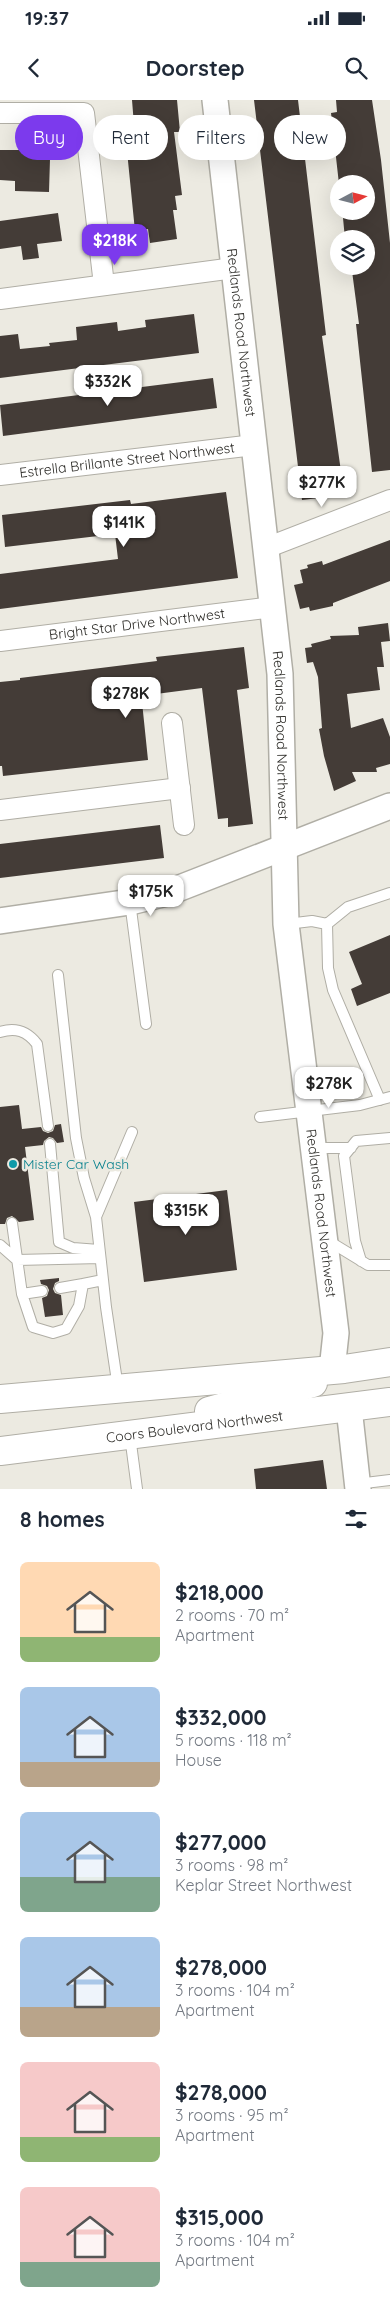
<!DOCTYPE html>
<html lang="en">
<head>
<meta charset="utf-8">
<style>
	:root { --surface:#fff; --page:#f6f6f7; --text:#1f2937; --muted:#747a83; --accent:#7c3aed }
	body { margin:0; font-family:Quicksand,sans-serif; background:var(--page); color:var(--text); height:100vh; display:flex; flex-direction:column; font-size:19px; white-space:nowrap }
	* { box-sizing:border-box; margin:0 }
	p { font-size:16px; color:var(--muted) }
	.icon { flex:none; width:28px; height:28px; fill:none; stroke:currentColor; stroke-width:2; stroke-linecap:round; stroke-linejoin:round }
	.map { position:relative; height:1389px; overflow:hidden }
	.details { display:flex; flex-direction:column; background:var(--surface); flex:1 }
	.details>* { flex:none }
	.top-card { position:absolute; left:15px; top:15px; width:360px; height:45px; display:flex; gap:10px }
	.needle { width:32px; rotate:83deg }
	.controls { position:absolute; left:330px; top:75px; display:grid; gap:10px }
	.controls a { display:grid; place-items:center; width:45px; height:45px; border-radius:50%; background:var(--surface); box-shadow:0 5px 20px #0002; font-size:25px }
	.price { position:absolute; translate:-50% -42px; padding:0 11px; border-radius:10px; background:#fff; color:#222; font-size:16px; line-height:32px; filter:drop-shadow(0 1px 2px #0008) }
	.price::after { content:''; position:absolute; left:50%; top:30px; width:15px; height:11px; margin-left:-8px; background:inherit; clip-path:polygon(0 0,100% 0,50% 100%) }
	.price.on { background:var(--accent); color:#fff }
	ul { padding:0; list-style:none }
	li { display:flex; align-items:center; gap:15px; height:125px; padding:0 20px }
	li span { display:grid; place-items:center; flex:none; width:140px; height:100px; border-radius:8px; color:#555 }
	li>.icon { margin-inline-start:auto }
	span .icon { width:60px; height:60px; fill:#fffc; stroke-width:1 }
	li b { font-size:21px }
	h2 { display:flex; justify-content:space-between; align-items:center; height:60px; padding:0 20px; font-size:21px }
	.chip { padding:0 18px; border-radius:22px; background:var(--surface); box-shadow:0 5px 20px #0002; font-size:18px; line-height:45px }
	.chip.on { background:var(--accent); color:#fff }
	.status { display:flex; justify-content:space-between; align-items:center; height:35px; padding:0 25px; background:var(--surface); direction:ltr }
	.status svg { height:14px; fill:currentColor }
	header { display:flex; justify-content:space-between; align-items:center; height:65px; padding:0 20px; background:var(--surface); font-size:22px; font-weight:700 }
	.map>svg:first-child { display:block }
	.building { fill:#443c37 }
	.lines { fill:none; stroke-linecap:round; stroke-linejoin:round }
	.service-casing { stroke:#b0aea5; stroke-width:12 }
	.minor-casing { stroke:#b0aea5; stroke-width:22 }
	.tertiary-casing { stroke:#b0aea5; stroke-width:28 }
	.primary-casing { stroke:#b0aea5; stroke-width:30 }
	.service { stroke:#fff; stroke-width:10 }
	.minor { stroke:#fff; stroke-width:20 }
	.tertiary { stroke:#fff; stroke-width:25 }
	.primary { stroke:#fff; stroke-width:28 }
	.culture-dot { fill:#0f9aa8; stroke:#eceae1; stroke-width:2 }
	.labels { text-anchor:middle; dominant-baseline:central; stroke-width:5; stroke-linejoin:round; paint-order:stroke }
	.street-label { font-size:14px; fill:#2e2d29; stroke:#eceae1 }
	.culture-label { font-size:14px; fill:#0d838f; stroke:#eceae1; text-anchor:start }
</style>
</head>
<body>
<div class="status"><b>19:37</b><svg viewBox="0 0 49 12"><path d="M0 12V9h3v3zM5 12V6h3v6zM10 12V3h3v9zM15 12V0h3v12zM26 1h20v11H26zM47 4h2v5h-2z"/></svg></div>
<header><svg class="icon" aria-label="back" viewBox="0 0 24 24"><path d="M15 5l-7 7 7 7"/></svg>Doorstep<svg class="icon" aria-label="search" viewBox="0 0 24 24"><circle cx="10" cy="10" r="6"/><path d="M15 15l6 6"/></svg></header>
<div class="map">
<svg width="390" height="1389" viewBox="0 0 390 1389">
	<rect width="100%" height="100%" fill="#eceae1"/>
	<path class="building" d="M132,0H177L180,32H174L182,95L175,96L177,110H173L177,139L150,143L148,129L135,131L127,51L136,50Z
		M254,0H298L326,235L322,236L344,393L327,397L302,400Z
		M336,0H372L381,60L390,143V370L372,372L356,224H359L352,171L366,169V139H345L343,118L366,115V84H339L331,13L337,12Z
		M0,50H37L36,59H50L49,92L15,91V81L0,80Z
		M58,113L62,141L37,144L39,158L23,160L21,146L0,149V121Z
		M194,214L199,253L0,278V236L18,234L20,249L50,246L49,243L77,240L76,227L117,222L118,231L146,227L145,220Z
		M213,278L217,308L3,336L0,305Z
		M226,392L238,478L0,509V474L118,459L115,434L5,447L2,415L130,400L131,404Z
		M390,440V481L333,503V506L310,511L309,507L300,509L294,485L303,483L300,470L308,468L307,465L322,461L323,465Z
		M388,523L390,541L381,542L384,567H377L380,590L347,594L351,628L383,618L390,637V664L376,668L377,672H352L356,681L334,691L324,656L319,629L322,628L318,577L313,562L307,563L305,548L312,547L311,544L331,539L330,536L359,535L358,527Z
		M244,547L249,588L237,590L253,724L228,727V718L218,719L202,588L156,594V600L142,602L148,660L3,676L2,666H0V582L20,580V578L157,561L156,557Z
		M160,725L164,758L0,778V744Z
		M390,835V893L357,906L351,889L362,884L349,852Z
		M19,1005L22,1029L41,1027L43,1031L48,1033L53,1031L55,1025L61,1024L64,1042L57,1043L53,1038L49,1037L44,1041L43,1045L25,1047L34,1120L19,1122L12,1116L7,1118L5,1124H0V1007Z
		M227,1090L237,1170L144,1182L134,1102Z
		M59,1178V1181L55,1183L53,1189L55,1193L61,1195L63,1215L45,1217L42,1198L47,1196L49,1190L47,1186L41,1184L40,1180Z
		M323,1360L327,1389H256L254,1369Z"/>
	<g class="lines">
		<defs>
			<path id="service" d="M130,802L146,924
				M287,824L312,821L327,824L348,807L390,793
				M327,824L328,868L333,890L380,1000
				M58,875L76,1038L84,1078L96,1117L106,1207L118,1288
				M0,932C16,927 27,931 37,944L48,1026
				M260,1017L360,1005L390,997
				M50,1044L59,1142L73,1148L99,1150
				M314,1048H351
				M96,1117L132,1032
				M12,1123L22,1194L33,1227L53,1233L66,1229L79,1206L83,1184L103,1180
				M327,1140L368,1165H390
				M0,1145L17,1160L100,1158
				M361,1161L355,1141L344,1056L356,1041L390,1038
				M60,1188L83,1184
				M22,1194L42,1191
				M130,1336L137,1389
				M357,1384L390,1380"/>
			<g id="minor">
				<path d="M0,13H84L104,185"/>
				<path d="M0,199L234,168"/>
				<path id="s1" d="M0,375L254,345"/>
				<path d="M266,448L390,400"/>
				<path id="s2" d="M0,541L273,507"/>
				<path d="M172,623L184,725"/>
				<path d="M0,710L180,688"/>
			</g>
			<g id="tertiary">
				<path id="s3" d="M215,0L280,574L286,824L336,1233L332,1270"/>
				<path d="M0,821L130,802L167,793L390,706"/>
				<path d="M349,1308L358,1389"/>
			</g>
			<g id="primary">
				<path d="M0,1299L344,1269L390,1262"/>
				<path d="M209,1311L313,1283"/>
				<path id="s4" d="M0,1351L390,1302"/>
			</g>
		</defs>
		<use href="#service" class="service-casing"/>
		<use href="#minor" class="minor-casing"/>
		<use href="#tertiary" class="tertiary-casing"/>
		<use href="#primary" class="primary-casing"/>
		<use href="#service" class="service"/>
		<use href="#minor" class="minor"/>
		<use href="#tertiary" class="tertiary"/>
		<use href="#primary" class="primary"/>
	</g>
	<circle class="culture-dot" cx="13" cy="1064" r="5"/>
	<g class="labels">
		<g class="street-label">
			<text stroke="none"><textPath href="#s3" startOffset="234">Redlands Road Northwest</textPath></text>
			<text stroke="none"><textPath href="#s1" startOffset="128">Estrella Brillante Street Northwest</textPath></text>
			<text stroke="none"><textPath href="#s2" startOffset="138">Bright Star Drive Northwest</textPath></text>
			<text stroke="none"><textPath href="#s3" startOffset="639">Redlands Road Northwest</textPath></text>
			<text stroke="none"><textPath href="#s3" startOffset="1119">Redlands Road Northwest</textPath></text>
			<text stroke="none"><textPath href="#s4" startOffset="196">Coors Boulevard Northwest</textPath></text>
		</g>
		<g class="culture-label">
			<text x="23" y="1064">Mister Car Wash</text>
		</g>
	</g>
</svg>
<div class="controls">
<a><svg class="needle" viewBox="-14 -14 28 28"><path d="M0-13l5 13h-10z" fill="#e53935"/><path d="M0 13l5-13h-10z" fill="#747a83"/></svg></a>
<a><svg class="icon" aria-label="layers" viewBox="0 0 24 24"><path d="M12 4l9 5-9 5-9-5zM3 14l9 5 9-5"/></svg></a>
</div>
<b class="price on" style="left:115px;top:166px">$218K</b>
<b class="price" style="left:108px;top:307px">$332K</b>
<b class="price" style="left:322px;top:408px">$277K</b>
<b class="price" style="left:124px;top:448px">$141K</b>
<b class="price" style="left:126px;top:619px">$278K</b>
<b class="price" style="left:151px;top:817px">$175K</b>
<b class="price" style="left:329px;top:1009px">$278K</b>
<b class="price" style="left:186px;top:1136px">$315K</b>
<div class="top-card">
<a class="chip on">Buy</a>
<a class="chip">Rent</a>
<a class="chip">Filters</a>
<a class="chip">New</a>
</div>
</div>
<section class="details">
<h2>8 homes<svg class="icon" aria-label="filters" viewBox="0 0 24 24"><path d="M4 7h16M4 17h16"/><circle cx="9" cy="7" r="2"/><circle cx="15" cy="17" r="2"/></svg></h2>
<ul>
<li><span style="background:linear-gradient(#ffd9b3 75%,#8fb573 0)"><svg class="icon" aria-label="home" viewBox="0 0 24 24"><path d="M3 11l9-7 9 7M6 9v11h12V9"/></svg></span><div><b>$218,000</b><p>2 rooms · 70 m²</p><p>Apartment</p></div></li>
<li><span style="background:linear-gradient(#a9c7e8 75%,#b9a48a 0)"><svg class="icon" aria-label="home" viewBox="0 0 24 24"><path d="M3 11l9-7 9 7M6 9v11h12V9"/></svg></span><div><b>$332,000</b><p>5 rooms · 118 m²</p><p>House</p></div></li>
<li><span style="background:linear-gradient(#a9c7e8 65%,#7fa58c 0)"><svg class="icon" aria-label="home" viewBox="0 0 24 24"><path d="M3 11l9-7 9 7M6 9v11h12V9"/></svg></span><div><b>$277,000</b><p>3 rooms · 98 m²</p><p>Keplar Street Northwest</p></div></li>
<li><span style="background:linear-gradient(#a9c7e8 70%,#b9a48a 0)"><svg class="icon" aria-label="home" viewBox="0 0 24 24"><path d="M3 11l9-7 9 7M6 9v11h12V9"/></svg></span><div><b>$278,000</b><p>3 rooms · 104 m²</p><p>Apartment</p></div></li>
<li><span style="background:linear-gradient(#f6c9c9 75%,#8fb573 0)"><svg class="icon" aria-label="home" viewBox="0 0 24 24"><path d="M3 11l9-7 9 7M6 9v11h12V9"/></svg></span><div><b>$278,000</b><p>3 rooms · 95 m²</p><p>Apartment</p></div></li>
<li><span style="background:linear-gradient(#f6c9c9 75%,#7fa58c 0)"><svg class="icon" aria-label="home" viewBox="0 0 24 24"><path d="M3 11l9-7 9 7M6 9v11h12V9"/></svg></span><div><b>$315,000</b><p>3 rooms · 104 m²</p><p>Apartment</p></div></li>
</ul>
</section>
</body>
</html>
